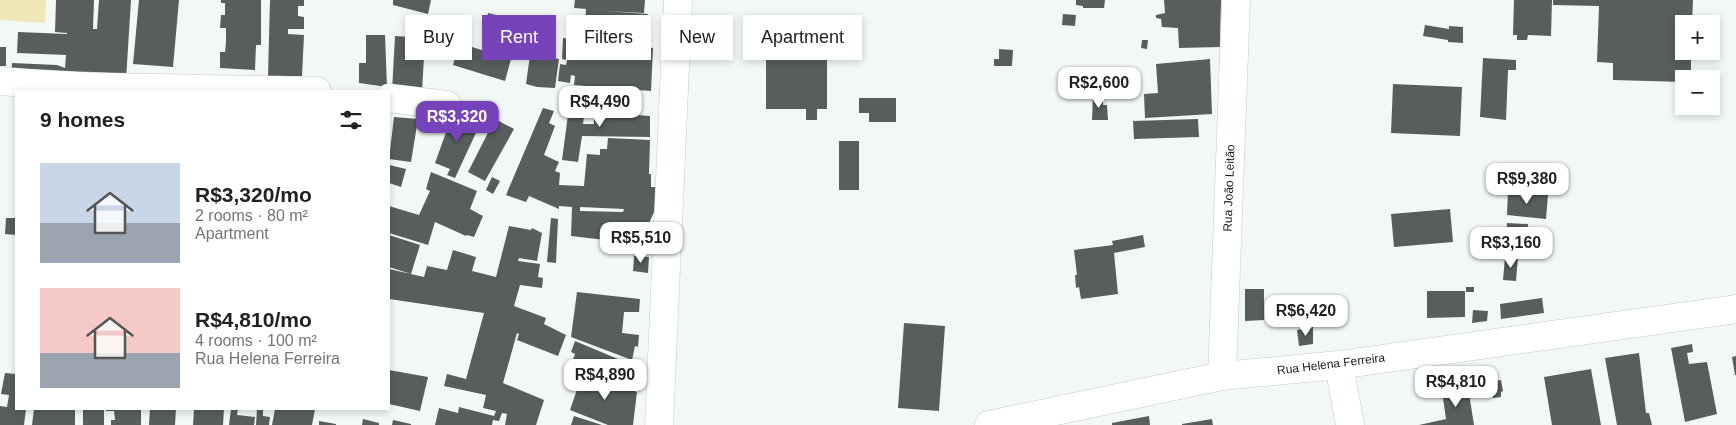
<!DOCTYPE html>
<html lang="en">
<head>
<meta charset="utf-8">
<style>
	:root { --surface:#fff; --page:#f2f2f2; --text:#202124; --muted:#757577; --accent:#7743ba }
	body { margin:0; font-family:Arial,sans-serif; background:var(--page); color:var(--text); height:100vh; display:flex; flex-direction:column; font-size:19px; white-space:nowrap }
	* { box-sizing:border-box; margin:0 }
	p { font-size:16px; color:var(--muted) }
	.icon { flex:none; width:28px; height:28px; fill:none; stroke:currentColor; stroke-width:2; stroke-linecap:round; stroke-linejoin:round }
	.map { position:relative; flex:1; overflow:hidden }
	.drawer { position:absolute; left:15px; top:90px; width:375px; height:320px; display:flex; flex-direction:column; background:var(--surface); border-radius:0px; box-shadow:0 2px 8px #0003 }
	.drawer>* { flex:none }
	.guide { position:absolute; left:405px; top:15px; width:475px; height:45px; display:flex; gap:10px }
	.buttons { position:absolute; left:1675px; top:15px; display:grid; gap:10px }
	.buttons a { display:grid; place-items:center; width:45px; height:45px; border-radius:0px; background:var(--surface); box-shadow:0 2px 8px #0003; font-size:25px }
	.price { position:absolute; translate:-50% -42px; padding:0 11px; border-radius:10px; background:#fff; color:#222; font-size:16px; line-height:32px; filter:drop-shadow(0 1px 2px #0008) }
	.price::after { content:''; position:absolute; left:50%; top:30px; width:15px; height:11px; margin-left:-8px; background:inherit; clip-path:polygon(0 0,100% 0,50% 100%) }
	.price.selected { background:var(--accent); color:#fff }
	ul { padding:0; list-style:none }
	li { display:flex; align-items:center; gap:15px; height:125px; padding:0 25px }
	li span { display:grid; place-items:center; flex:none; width:140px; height:100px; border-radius:0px; color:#555 }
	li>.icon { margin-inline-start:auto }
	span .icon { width:60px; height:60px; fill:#fffc; stroke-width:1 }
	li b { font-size:21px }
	h2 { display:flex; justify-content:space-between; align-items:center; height:60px; padding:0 25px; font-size:21px }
	.chip { padding:0 18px; border-radius:0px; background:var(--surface); box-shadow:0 2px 8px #0003; font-size:18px; line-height:45px }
	.chip.selected { background:var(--accent); color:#fff }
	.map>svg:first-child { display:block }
	.green { fill:#f0e7b9 }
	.building { fill:#575e5d; fill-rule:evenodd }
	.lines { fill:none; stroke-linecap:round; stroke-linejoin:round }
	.street-casing { stroke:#c5ccc7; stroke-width:29 }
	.street { stroke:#fff; stroke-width:28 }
	.labels { text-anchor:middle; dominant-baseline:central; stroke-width:5; stroke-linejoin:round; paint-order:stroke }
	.street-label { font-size:12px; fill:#1a1d1b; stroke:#fff }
</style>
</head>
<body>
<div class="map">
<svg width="1736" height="425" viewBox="0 0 1736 425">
	<rect width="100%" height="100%" fill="#f2f9f4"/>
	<path class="green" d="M0,0H46L45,23L0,20Z"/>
	<path class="building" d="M56,0H94L93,29H97L99,0H131L126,80L11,79L12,63L57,65L65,68L66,55L17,53L18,32L67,34V33L55,32Z
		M139,0H179L173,67L133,64Z
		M221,0H261V45H256L255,70L220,68V52H225L226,42V28H220L221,15H225V3H221Z
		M270,0H304V6H298V16L304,17V29H288V34L304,35L302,76H268Z
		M393,0H431L428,14L393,5Z
		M575,0H645L644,13L605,11L648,14L645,41L584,35L586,9L574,8Z
		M1076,0H1105L1104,8H1083V6L1076,5Z
		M1164,0H1221L1220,47L1179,48L1178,28L1162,27L1161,19L1156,18V15L1165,13Z
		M1514,0H1552L1551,36L1528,35L1527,40H1517V35H1513Z
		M1553,0H1693L1692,24H1684V51H1691V79H1684V82L1613,80V63L1597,62L1599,6L1553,5Z
		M488,13L538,25L533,42L490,33L492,25L486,24Z
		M1063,14L1076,15L1075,26L1062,25Z
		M1425,25L1449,29V26L1463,27V43L1448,42V40L1423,36Z
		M366,35H385L387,87L359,83V63H366Z
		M766,35H827V109H817V120H806V109H766Z
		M395,36L425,38L422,92L392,91Z
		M572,37L653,48L651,91L574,85L575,76L571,75L570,83L558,81L560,64L566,65L567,60L562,59L563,38L572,39Z
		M1142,40H1148L1147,49L1141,48Z
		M459,43L511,59L505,81L453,65Z
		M0,47H6V66H0Z
		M999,49L1013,50L1012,66H994V59H999Z
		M530,55L559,59L555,88L537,87L526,84Z
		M1483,58L1516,60V70H1508L1506,120L1480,117Z
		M1210,59L1212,114L1145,118L1144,94L1158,93L1156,64Z
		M1393,84L1462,87L1460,136L1391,133Z
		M1093,95H1103V105H1107L1108,120H1092Z
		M859,98H896V122H869V113H859Z
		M570,100L586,102L583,124H594V112L650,116V137L582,136L578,162L562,160Z
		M543,108L554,111L549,123L555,126L544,155L559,162L555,171L560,173L559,185L584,186L587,154L600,155V149H607L608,138L650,140L649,174H651V187H656L655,210L650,221L651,232H649V240L614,236V241L571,236L572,207L559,206V209L529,196L526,202L506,195ZM580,207L624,209L623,212L580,211Z
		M453,113L481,122L455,178L447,175L450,169L435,163Z
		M394,117L418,119L411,162L389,159Z
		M495,119L514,129L485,181L468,172Z
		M1198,119L1199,137L1134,139L1133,121Z
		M839,141H859V190H839Z
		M389,165L406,169L401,187L389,183Z
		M431,172L477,191L470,209L483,216L474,237L467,235L466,236L435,222L428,245L389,233V206L419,215L430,191L426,189Z
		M492,177L500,181L493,194L486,190Z
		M1508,190L1548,195L1546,219L1507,215Z
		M1450,209L1453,242L1394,247L1391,214Z
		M6,218H16V235L5,234Z
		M551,218L558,219L556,263L547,262Z
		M1507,223L1528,224L1526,256L1505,254Z
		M509,226L531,230L532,228L542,233L537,261L519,258L518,261L540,264L538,277L543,278L542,288L520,285L514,306L546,318L544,324L566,335L558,356L517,340L519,334L517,333L503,383L544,400L536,425H505L507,414L502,413L499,421L493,420L492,425H435L439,408L458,413L459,407L494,416L496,411L483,408L486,395L444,386L447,374L466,379L484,313L389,299V269L424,277L427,266L447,270L453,250L476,257L472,271L496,277Z
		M389,235L420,245L411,274L389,267Z
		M1143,235L1145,247L1114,253L1118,294L1081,299L1079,287L1076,288L1075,275H1077L1074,250L1113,245L1112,241Z
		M634,256L649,257L648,273L633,271Z
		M1505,257H1518L1516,281L1503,280Z
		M1466,287H1474V292H1466Z
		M1245,289H1264V320L1245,321Z
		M1427,291H1465V317L1427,318Z
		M577,292L640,299L639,312H624L622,333L639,335L638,347L635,346L632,360L571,337Z
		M1542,298L1544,313L1501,319L1500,304Z
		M1473,310L1488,311L1487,321L1472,323Z
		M904,323L945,326L939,411L898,408Z
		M1313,327V344L1299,346L1297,330Z
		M575,341L625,362L617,382L572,362L575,354L571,352Z
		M1692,344L1693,352L1687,353L1689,364L1707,362L1717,414L1685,422L1671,348Z
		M1639,353L1646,413H1649L1652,425H1617L1605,358Z
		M1736,356V375H1735L1732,357Z
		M1591,369L1601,425H1552L1544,377Z
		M389,370L428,377L420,411L389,404Z
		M583,372L637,392L633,425H608L570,410Z
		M5,373L16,374V409H26L24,425H0V406L7,407L9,395L1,394Z
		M1501,380L1503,391L1501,392V397L1493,398L1490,382Z
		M1468,387L1474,425H1419L1446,419L1442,391Z
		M34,409H75V425H32Z
		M83,409H104V425H83Z
		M106,409H141V425H111V420H115L114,411H106Z
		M150,409H176L175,425H149Z
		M194,409H224L223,425H193Z
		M231,409H238L237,415L255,417L254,425H229Z
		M257,409L263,410V416L270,417L269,425H256Z
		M275,409H315L312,425H272Z
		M574,416L602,425H571Z
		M1149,416L1150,425H1112V423Z
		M363,419L379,423V425H362Z
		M1212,419L1213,425H1182V424Z
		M393,420L411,424V425H392Z
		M319,421L336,424V425H319Z"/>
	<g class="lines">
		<defs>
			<path id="street" d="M0,81C105,90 211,88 317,91
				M389,98L447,105
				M1339,365L1350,425
				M1222,376L1236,0
				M659,425L678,0
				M989,425L1222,376L1339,365L1736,309"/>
		</defs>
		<use href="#street" class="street-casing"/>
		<use href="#street" class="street"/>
	</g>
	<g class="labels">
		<g class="street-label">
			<text transform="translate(1229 188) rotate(-88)">Rua João Leitão</text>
			<text transform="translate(1331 364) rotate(-7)">Rua Helena Ferreira</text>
		</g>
	</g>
</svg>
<div class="buttons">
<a>+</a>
<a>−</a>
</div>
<b class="price" style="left:1099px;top:109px">R$2,600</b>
<b class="price" style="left:600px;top:128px">R$4,490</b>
<b class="price selected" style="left:457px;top:143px">R$3,320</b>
<b class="price" style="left:1527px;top:205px">R$9,380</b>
<b class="price" style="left:641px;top:264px">R$5,510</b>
<b class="price" style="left:1511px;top:269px">R$3,160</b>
<b class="price" style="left:1306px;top:337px">R$6,420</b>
<b class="price" style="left:605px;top:401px">R$4,890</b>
<b class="price" style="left:1456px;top:408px">R$4,810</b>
<div class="guide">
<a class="chip">Buy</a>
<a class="chip selected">Rent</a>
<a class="chip">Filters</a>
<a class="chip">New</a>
<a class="chip">Apartment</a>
</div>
<section class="drawer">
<h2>9 homes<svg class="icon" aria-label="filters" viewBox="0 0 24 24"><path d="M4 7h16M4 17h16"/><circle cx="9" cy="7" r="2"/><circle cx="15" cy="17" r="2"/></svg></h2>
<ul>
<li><span style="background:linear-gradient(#c9d6e8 60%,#9aa5b1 0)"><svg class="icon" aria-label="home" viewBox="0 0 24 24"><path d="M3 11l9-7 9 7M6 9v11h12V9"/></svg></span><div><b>R$3,320/mo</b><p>2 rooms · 80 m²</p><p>Apartment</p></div></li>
<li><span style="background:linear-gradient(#f6c9c9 65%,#9aa5b1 0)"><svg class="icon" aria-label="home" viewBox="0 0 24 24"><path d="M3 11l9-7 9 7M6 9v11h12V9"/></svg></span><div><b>R$4,810/mo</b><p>4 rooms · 100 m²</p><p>Rua Helena Ferreira</p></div></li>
</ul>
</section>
</div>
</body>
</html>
